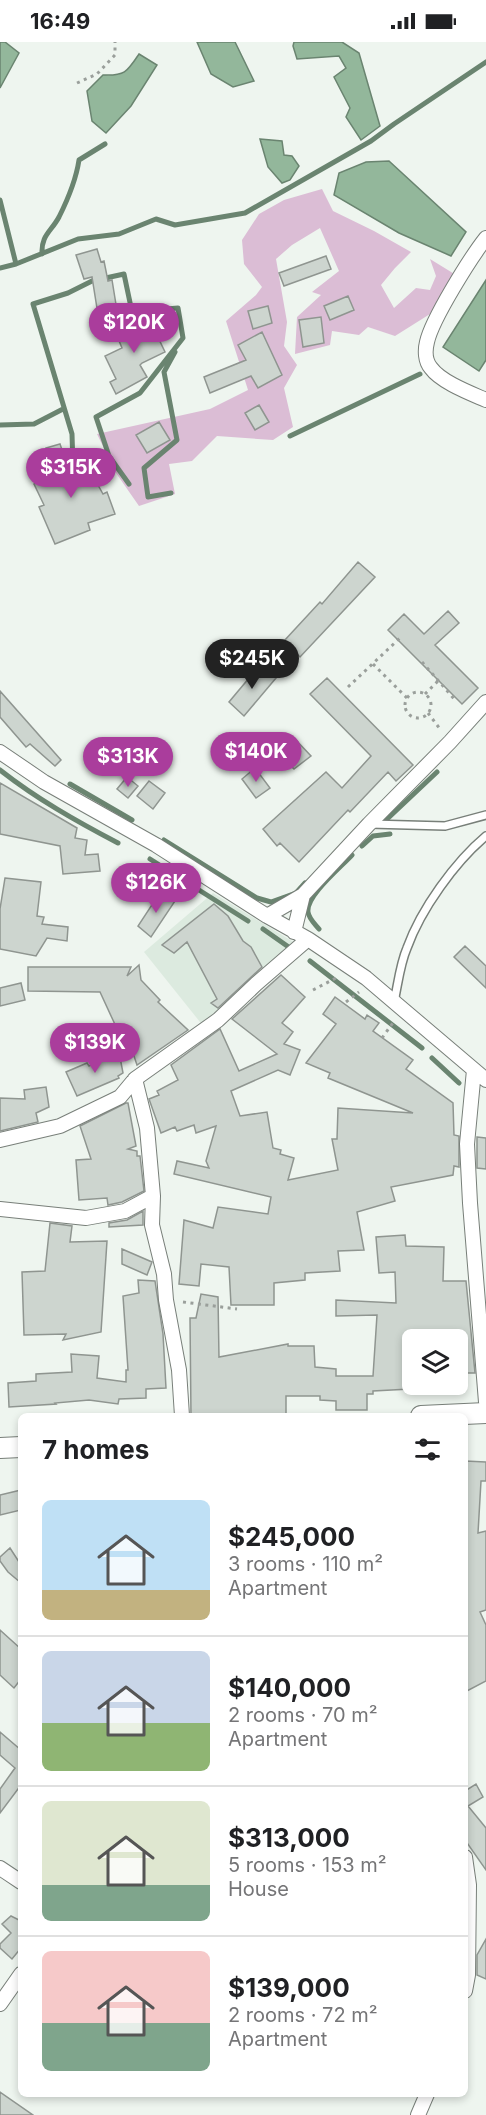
<!DOCTYPE html>
<html lang="en">
<head>
<meta charset="utf-8">
<style>
	:root { --surface:#fff; --page:#f2f2f2; --text:#202124; --muted:#757577; --line:#e0e0e0; --accent:#aa3d9c }
	body { margin:0; font-family:Inter,sans-serif; background:var(--page); color:var(--text); height:100vh; display:flex; flex-direction:column; font-size:22px; white-space:nowrap }
	* { box-sizing:border-box; margin:0 }
	p { font-size:20px; color:var(--muted) }
	.icon { flex:none; width:33px; height:33px; fill:none; stroke:currentColor; stroke-width:2; stroke-linecap:round; stroke-linejoin:round }
	.map { position:relative; flex:1; overflow:hidden }
	.side { position:absolute; left:18px; top:1371px; width:450px; height:684px; display:flex; flex-direction:column; background:var(--surface); border-radius:9px; box-shadow:0 3px 9px #0003 }
	.side>* { flex:none }
	.fabs { position:absolute; left:402px; top:1287px; display:grid; gap:12px }
	.fabs a { display:grid; place-items:center; width:66px; height:66px; border-radius:9px; background:var(--surface); box-shadow:0 3px 9px #0003; font-size:30px }
	.price { position:absolute; translate:-50% -51px; padding:0 14px; border-radius:21px; background:var(--accent); color:#fff; font-size:20px; line-height:39px; filter:drop-shadow(0 2px 3px #0008) }
	.price::after { content:''; position:absolute; left:50%; top:36px; width:18px; height:14px; margin-left:-9px; background:inherit; clip-path:polygon(0 0,100% 0,50% 100%) }
	.price.current { background:#222; color:#fff }
	ul { padding:0; list-style:none }
	li { display:flex; align-items:center; gap:18px; height:150px; padding:0 24px }
	li+li { border-top:2px solid var(--line) }
	li span { display:grid; place-items:center; flex:none; width:168px; height:120px; border-radius:9px; color:#555 }
	li>.icon { margin-inline-start:auto }
	span .icon { width:72px; height:72px; fill:#fffc; stroke-width:1 }
	li b { font-size:26px }
	h2 { display:flex; justify-content:space-between; align-items:center; height:72px; padding:0 24px; font-size:26px }
	.status { display:flex; justify-content:space-between; align-items:center; height:42px; padding:0 30px; background:var(--surface); direction:ltr }
	.status svg { height:16px; fill:currentColor }
	.map>svg:first-child { display:block }
	.built { fill:#dceadf }
	.green { fill:#dbbdd5 }
	.water { fill:#93b79b; stroke:#6a8470; stroke-width:1.5 }
	.lines { fill:none; stroke-linecap:round; stroke-linejoin:round }
	.stream { stroke:#6a8470; stroke-width:5 }
	.building { fill:#cdd5cf; stroke:#8f9590; stroke-width:1.5 }
	.lane-casing { stroke:#787f79; stroke-width:10 }
	.street-casing { stroke:#787f79; stroke-width:16 }
	.secondary-casing { stroke:#787f79; stroke-width:22 }
	.path { stroke:#9a9f9b; stroke-width:3; stroke-dasharray:3 4.5; stroke-linecap:butt }
	.lane { stroke:#fff; stroke-width:7 }
	.street { stroke:#fff; stroke-width:14 }
	.secondary { stroke:#fff; stroke-width:20 }
</style>
</head>
<body>
<div class="status"><b>16:49</b><svg viewBox="0 0 49 12"><path d="M0 12V9h3v3zM5 12V6h3v6zM10 12V3h3v9zM15 12V0h3v12zM26 1h20v11H26zM47 4h2v5h-2z"/></svg></div>
<div class="map">
<svg width="486" height="2073" viewBox="0 0 486 2073">
	<rect width="100%" height="100%" fill="#eef5ef"/>
	<path class="built" d="M213,851L295,901L204,985L144,910Z"/>
	<path class="green" d="M322,147L333,169L374,189L411,210L395,226L381,243L394,266L416,246L430,248L436,234L430,217L456,233L430,272L395,294L368,285L359,293L332,289L330,303L295,312L297,275L321,253L312,250L339,229L320,186L292,203L276,217L287,280L284,304L297,323L284,346L293,385L273,398L217,394L192,419L169,422L175,452L139,464L116,431L97,392L210,367L248,348L226,279L256,253L262,245L244,222L242,198L259,172L284,158Z"/>
	<path class="water" d="M0,0H5L19,11L0,46Z
		M197,0H235L254,39L233,45L211,32Z
		M294,0H342L359,11L380,84L361,98L346,75L350,66L334,35L346,26L339,14L297,17L293,4Z
		M139,12L157,23L131,64L106,91L92,79L87,49L103,33C125,34 127,30 139,12Z
		M260,97L282,99L284,113L292,114L299,124L290,138L282,141L268,125Z
		M389,119L466,190L451,214L399,191L334,153L339,131L366,120Z
		M486,238V318L479,329L443,305Z"/>
	<g class="lines">
		<path class="stream" d="M0,158L16,222
			M42,212C41,193 51,190 59,175C68,157 76,138 79,118L105,102
			M0,226L16,222L78,197L119,192L156,177L175,183L245,171L371,99L394,82L486,20
			M0,383L34,382L63,367
			M290,394L420,332
			M73,425L72,392L33,262L68,251L92,239L124,232L132,270L178,266L183,296L140,351L96,375L109,414L129,442
			M171,451L148,455L144,426L177,398L164,330L175,310
			M0,728C37,757 76,779 118,801
			M70,742L132,778
			M385,779L437,730
			M164,798L257,856L271,860L296,851L305,841
			M362,804L373,794L390,792
			M150,817L248,879
			M263,887L290,906
			M319,887C315,882 309,877 308,870C306,854 340,826 352,813
			M310,919L422,1006
			M432,1016L459,1041"/>
	</g>
	<path class="building" d="M97,207L101,220L104,219L108,239L112,238L119,281L100,285L92,235L84,237L76,213Z
		M326,214L331,227L284,244L279,231Z
		M348,254L354,268L330,278L324,264Z
		M268,264L272,281L253,287L248,269Z
		M154,274L159,287L155,289L165,310L142,321L140,323L147,335L116,352L110,340L116,337L105,314L122,306L117,294Z
		M321,275L324,301L303,305L299,278Z
		M262,290L282,333L258,346L251,334L210,351L204,335L246,318L238,303Z
		M259,363L269,380L255,388L245,371Z
		M159,380L170,398L147,411L136,393Z
		M60,402L71,434L88,425L103,452L107,450L115,472L88,481L90,488L55,502L39,465L44,463L34,442L55,432L46,406Z
		M358,520L375,535L300,615L284,599L320,560L322,562Z
		M448,569L459,581L435,603L478,646L462,662L388,588L404,572L424,592Z
		M260,623L276,636L244,674L229,660Z
		M327,636L413,723L396,739L388,730L350,770L348,768L299,820L280,801L277,804L263,787L326,730L342,746L371,714L310,652Z
		M0,649L61,718L55,724L30,702L26,705L0,675Z
		M294,696L311,714L294,727L279,712Z
		M255,726L270,746L256,756L242,737Z
		M127,735L138,744L128,756L117,747Z
		M149,739L165,751L153,767L137,754Z
		M0,741L77,786L75,796L87,798L85,813L98,812L100,829L63,832L60,804L0,792Z
		M5,836L41,840L37,874L44,875L42,882L68,885L67,899L47,896L36,914L0,907V867Z
		M161,849L175,859L151,895L138,884Z
		M214,862L228,874L243,899L251,905L262,925L218,966L211,961L217,957L187,900L174,911L162,903Z
		M465,904L486,924V946L454,915Z
		M139,923L141,938L160,958L158,960L188,988L137,1023L130,1002L115,1005L110,992L118,989L100,950L28,949V925H131L127,934Z
		M281,933L305,955L282,981L293,990L284,1002L300,1008L290,1033L278,1028L231,1049L240,1074L267,1070L273,1106L281,1108L280,1112L294,1116L288,1138L338,1128L332,1097H337L338,1066L413,1071L328,1036L330,1031L306,1021L336,982L323,972L335,955L365,977L367,973L379,981L373,989L413,1018L406,1027L453,1061L454,1093L459,1094V1125L454,1124L453,1133L391,1145L395,1159L357,1170L364,1208L338,1209L340,1229L305,1231V1238L274,1241V1263H231L229,1225L201,1222L199,1244L179,1242L184,1178L213,1186L218,1165L268,1172L271,1155L174,1132L177,1119L209,1126L206,1119L216,1084L196,1091L194,1083L177,1089L175,1085L161,1091L149,1057L159,1053L157,1049L178,1038L171,1023L220,987L239,1029L277,1012L232,977Z
		M21,941L25,958L0,964V946Z
		M119,1010L123,1031L118,1034L119,1036L77,1054L66,1030L87,1021L89,1024Z
		M46,1045L49,1065L36,1071L38,1080L0,1089V1056L25,1057L24,1048Z
		M126,1061H128L136,1104L128,1107L137,1109V1114H140L144,1149L122,1160L108,1163L107,1156L79,1158L76,1118L91,1117L80,1084Z
		M477,1095L486,1096V1127L477,1126Z
		M143,1169V1183L109,1185V1181L127,1178Z
		M50,1181L72,1184L70,1200L107,1199L101,1290L63,1298L66,1292L24,1293L22,1230L45,1229Z
		M405,1193L406,1204L444,1205L443,1239H466L475,1331H458V1298H412V1331H409L410,1347L373,1349V1352H367V1368H336V1359L320,1358V1354H286V1374H191L190,1276H196L201,1252L218,1255L219,1315L288,1302V1304H314L315,1325L336,1327V1334H373L377,1273L336,1274V1258L396,1261L395,1230L379,1231L376,1195Z
		M122,1207L152,1220L147,1233L122,1222Z
		M138,1238L155,1239L163,1292L166,1346L146,1347V1356L119,1357L118,1362L89,1358L55,1361L56,1362L9,1365L8,1341L36,1339V1332L72,1330L71,1312L99,1314L97,1336L126,1340V1328H128L123,1254L139,1251Z
		M465,1419L486,1420V1439H481L478,1491L486,1489V1568L480,1570L486,1583V1639L465,1650Z
		M21,1448V1468L0,1473V1453Z
		M10,1506L21,1523V1541L8,1530L0,1519V1515Z
		M0,1588L21,1607V1637L14,1646L0,1633Z
		M0,1690L21,1708V1743L0,1771V1747L15,1726L0,1713Z
		M476,1742L483,1755L468,1764L486,1786V1828L465,1798V1749Z
		M11,1874L21,1879V1906L12,1917L0,1906V1902L11,1891L2,1882Z
		M486,1897V1937L477,1933V1913Z
		M0,2050L33,2073H0Z"/>
	<g class="lines">
		<defs>
			<path id="lane" d="M370,782L445,784L486,773
				M394,960C398,942 400,922 407,906C421,867 455,820 486,794"/>
			<path id="street" d="M486,196C471,215 432,277 427,300C425,308 425,319 431,326C441,340 470,351 486,358
				M0,710L44,740L156,803L267,874L308,897L366,936L486,1038
				M267,874L303,853L369,782L450,700L486,660
				M294,890L303,853
				M474,1028L467,1102L470,1161L486,1360
				M0,1098L60,1084L120,1055L135,1037
				M0,1167L86,1176L125,1169L153,1154
				M182,1374L179,1328L166,1258L164,1232L152,1183L153,1154L147,1086L135,1037L218,978L256,942L308,897
				M465,1815L469,1843L468,1933L465,1949
				M0,1826L21,1840
				M0,1962L21,1932
				M418,2073L427,2052"/>
			<path id="secondary" d="M421,1374L486,1371
				M0,1406L21,1405"/>
		</defs>
		<use href="#lane" class="lane-casing"/>
		<use href="#street" class="street-casing"/>
		<use href="#secondary" class="secondary-casing"/>
		<path class="path" d="M77,41L97,32L115,13V0
			M422,620L456,659
			M373,622L407,656
			M348,645L401,595
			M405 663a13 13 0 1 1 26 0a13 13 0 1 1-26 0Z
			M425,652L439,638
			M428,671L440,687
			M313,948L338,935
			M346,960L359,950
			M382,996L395,978
			M183,1260L237,1267"/>
		<use href="#lane" class="lane"/>
		<use href="#street" class="street"/>
		<use href="#secondary" class="secondary"/>
	</g>
</svg>
<div class="fabs">
<a><svg class="icon" aria-label="layers" viewBox="0 0 24 24"><path d="M12 4l9 5-9 5-9-5zM3 14l9 5 9-5"/></svg></a>
</div>
<b class="price" style="left:134px;top:312px">$120K</b>
<b class="price" style="left:71px;top:457px">$315K</b>
<b class="price current" style="left:252px;top:648px">$245K</b>
<b class="price" style="left:256px;top:741px">$140K</b>
<b class="price" style="left:128px;top:746px">$313K</b>
<b class="price" style="left:156px;top:872px">$126K</b>
<b class="price" style="left:95px;top:1032px">$139K</b>
<section class="side">
<h2>7 homes<svg class="icon" aria-label="filters" viewBox="0 0 24 24"><path d="M4 7h16M4 17h16"/><circle cx="9" cy="7" r="2"/><circle cx="15" cy="17" r="2"/></svg></h2>
<ul>
<li><span style="background:linear-gradient(#bfe0f5 75%,#c2b280 0)"><svg class="icon" aria-label="home" viewBox="0 0 24 24"><path d="M3 11l9-7 9 7M6 9v11h12V9"/></svg></span><div><b>$245,000</b><p>3 rooms · 110 m²</p><p>Apartment</p></div></li>
<li><span style="background:linear-gradient(#c9d6e8 60%,#8fb573 0)"><svg class="icon" aria-label="home" viewBox="0 0 24 24"><path d="M3 11l9-7 9 7M6 9v11h12V9"/></svg></span><div><b>$140,000</b><p>2 rooms · 70 m²</p><p>Apartment</p></div></li>
<li><span style="background:linear-gradient(#dfe7d0 70%,#7fa58c 0)"><svg class="icon" aria-label="home" viewBox="0 0 24 24"><path d="M3 11l9-7 9 7M6 9v11h12V9"/></svg></span><div><b>$313,000</b><p>5 rooms · 153 m²</p><p>House</p></div></li>
<li><span style="background:linear-gradient(#f6c9c9 60%,#7fa58c 0)"><svg class="icon" aria-label="home" viewBox="0 0 24 24"><path d="M3 11l9-7 9 7M6 9v11h12V9"/></svg></span><div><b>$139,000</b><p>2 rooms · 72 m²</p><p>Apartment</p></div></li>
</ul>
</section>
</div>
</body>
</html>
